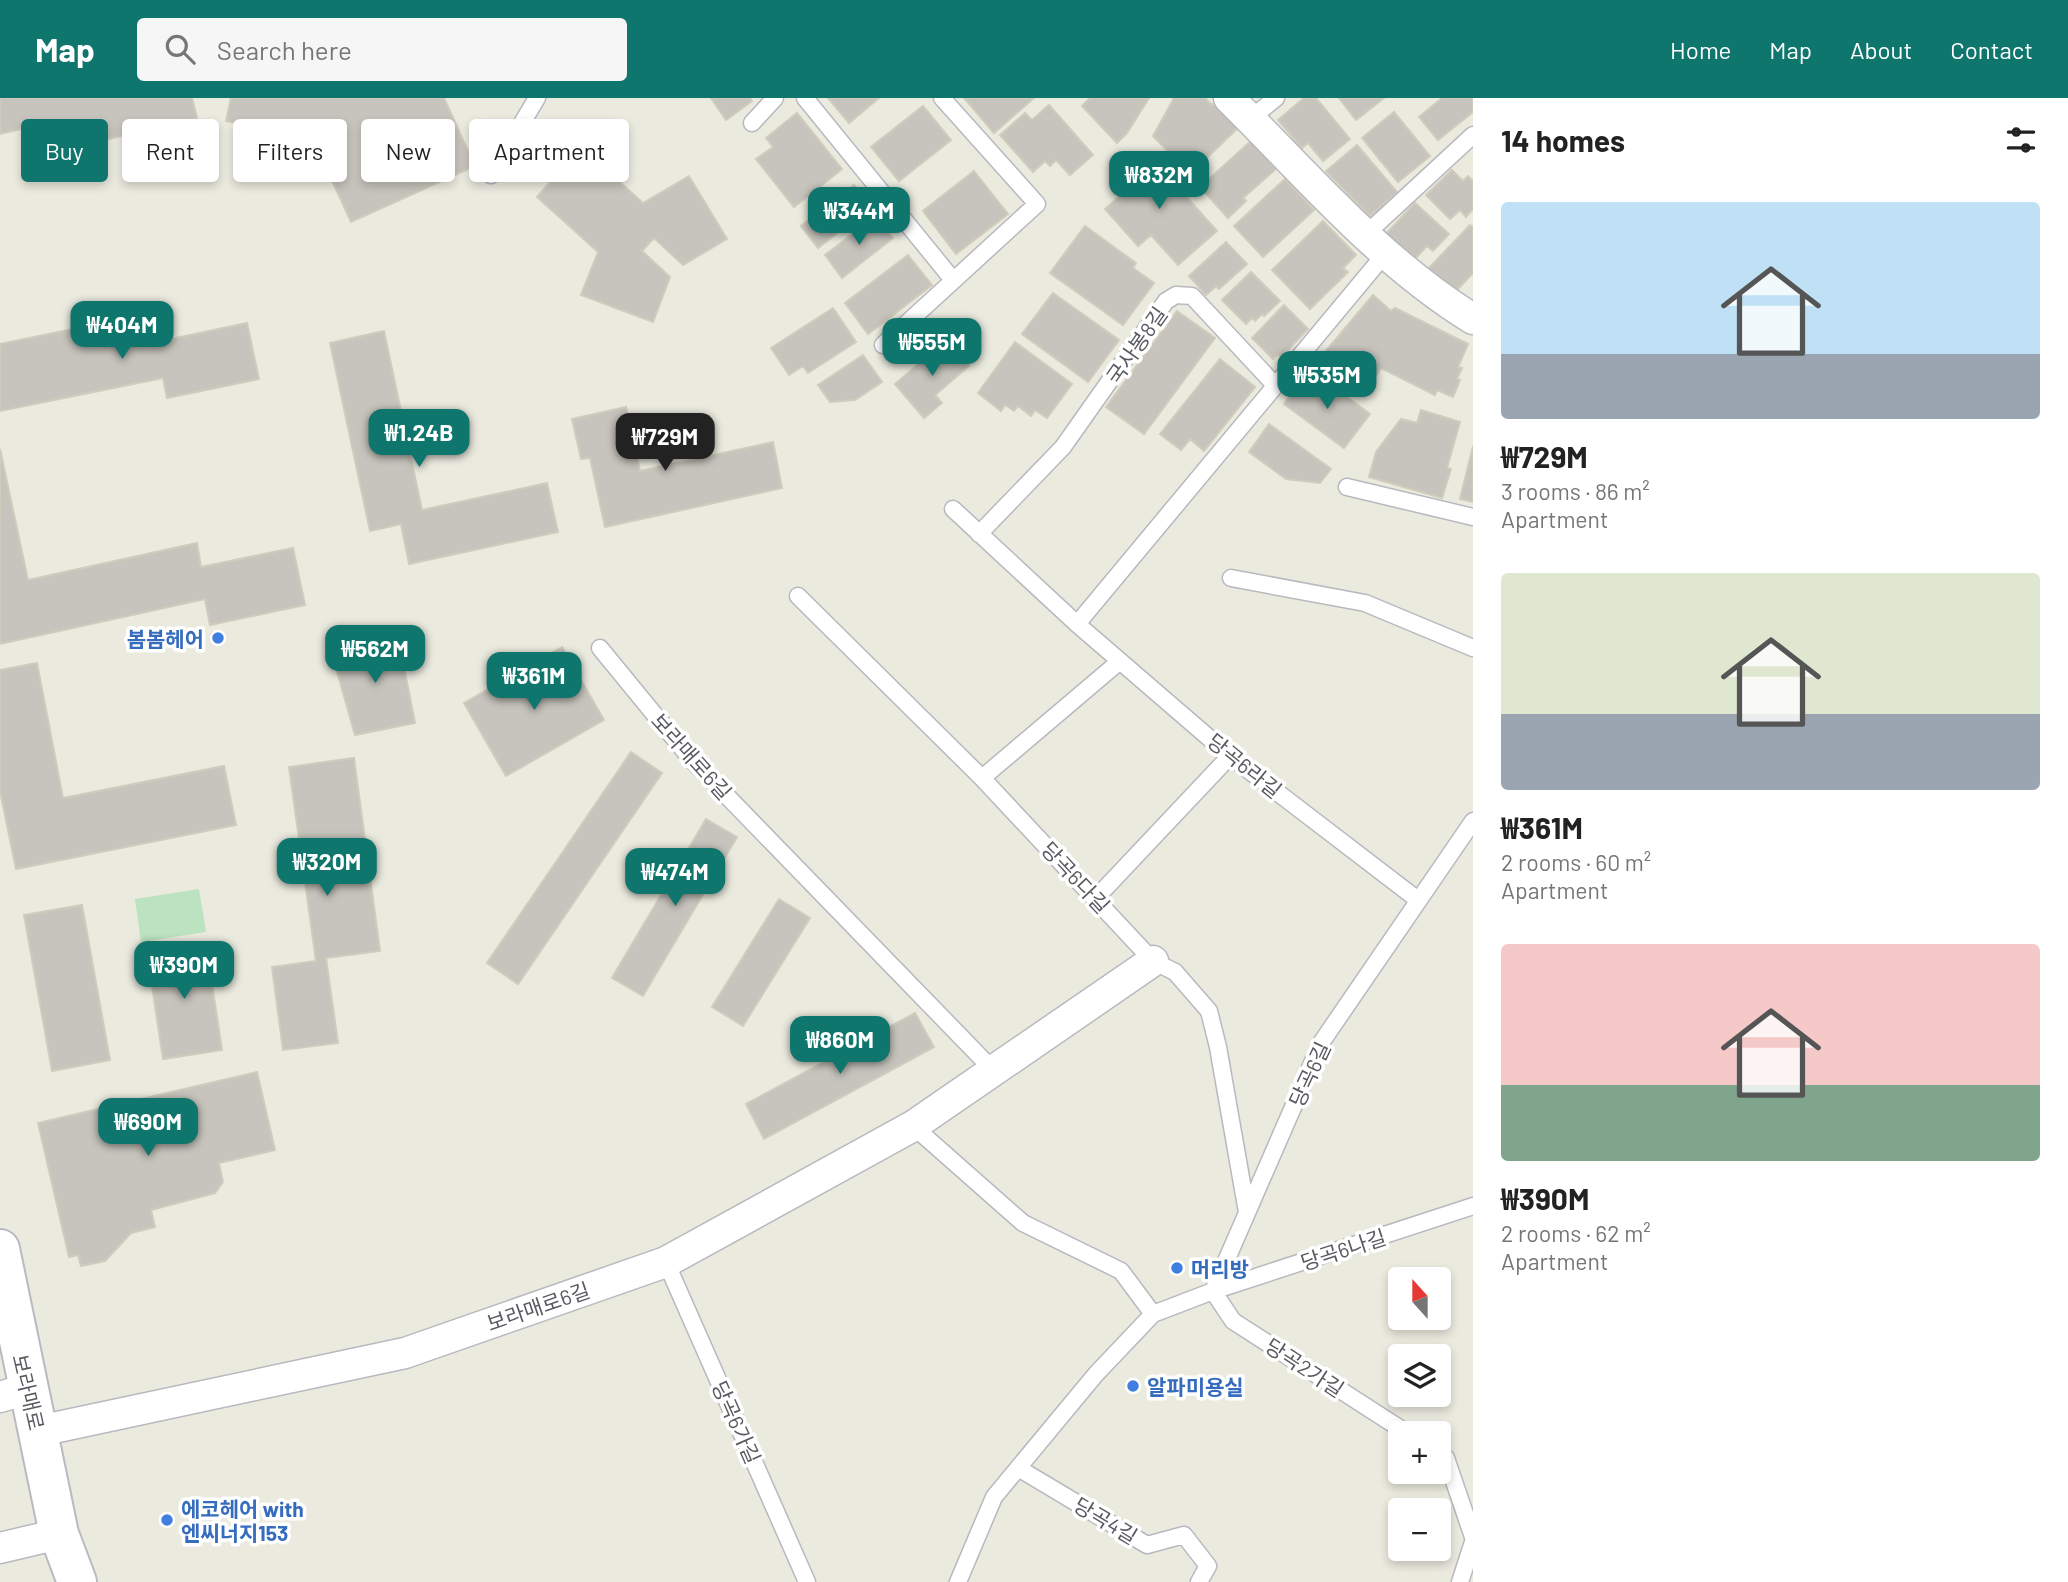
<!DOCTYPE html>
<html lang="en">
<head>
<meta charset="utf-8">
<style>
	:root { --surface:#fff; --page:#f6f6f6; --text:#222; --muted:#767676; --accent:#0f766e }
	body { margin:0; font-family:Barlow,"Noto Sans KR",sans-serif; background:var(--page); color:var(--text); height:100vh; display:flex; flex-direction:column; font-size:26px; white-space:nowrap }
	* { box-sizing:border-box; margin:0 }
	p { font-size:23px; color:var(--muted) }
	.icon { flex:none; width:38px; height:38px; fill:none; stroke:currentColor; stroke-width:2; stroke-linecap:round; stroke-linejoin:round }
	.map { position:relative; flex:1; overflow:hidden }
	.details { display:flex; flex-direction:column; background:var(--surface); width:595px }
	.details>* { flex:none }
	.guide { position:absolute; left:21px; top:21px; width:665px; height:63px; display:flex; gap:14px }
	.needle { width:46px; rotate:339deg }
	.controls { position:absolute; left:1388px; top:1169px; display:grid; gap:14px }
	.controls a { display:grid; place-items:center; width:63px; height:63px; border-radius:7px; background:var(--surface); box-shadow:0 4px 10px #0003; font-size:35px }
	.price { position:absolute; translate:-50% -60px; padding:0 16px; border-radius:14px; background:var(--accent); color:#fff; font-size:23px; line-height:46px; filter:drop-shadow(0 2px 4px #0008) }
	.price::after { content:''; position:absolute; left:50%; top:42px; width:21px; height:16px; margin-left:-10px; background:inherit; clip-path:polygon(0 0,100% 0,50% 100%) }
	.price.on { background:#222; color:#fff }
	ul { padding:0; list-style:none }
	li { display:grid; align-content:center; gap:14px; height:371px; padding:0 28px }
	li span { display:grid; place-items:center; height:217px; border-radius:7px; color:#555 }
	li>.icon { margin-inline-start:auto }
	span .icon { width:126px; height:126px; fill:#fffc; stroke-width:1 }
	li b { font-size:30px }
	h2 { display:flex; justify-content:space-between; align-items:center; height:84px; padding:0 28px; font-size:30px }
	.pill { padding:0 24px; border-radius:7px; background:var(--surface); box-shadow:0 4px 10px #0003; font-size:24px; line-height:63px }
	.pill.on { background:var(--accent); color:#fff }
	header { display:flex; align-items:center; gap:42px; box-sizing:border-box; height:98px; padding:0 35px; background:var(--accent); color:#fff }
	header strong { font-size:33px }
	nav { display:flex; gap:38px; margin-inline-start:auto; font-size:24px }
	.search { width:490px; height:63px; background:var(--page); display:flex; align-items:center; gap:18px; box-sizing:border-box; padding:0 24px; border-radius:7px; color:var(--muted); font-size:26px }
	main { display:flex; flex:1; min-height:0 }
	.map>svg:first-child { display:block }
	.green { fill:#bbe3c0 }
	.building { fill:#c6c4bc; stroke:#d0ccbd; stroke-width:2 }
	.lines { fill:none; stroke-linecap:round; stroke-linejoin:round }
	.lane-casing { stroke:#b7b9be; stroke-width:19 }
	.street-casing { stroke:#b7b9be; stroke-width:33 }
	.secondary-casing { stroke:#b8bac1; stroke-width:42 }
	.lane { stroke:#fff; stroke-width:16 }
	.street { stroke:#fff; stroke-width:30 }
	.secondary { stroke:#fff; stroke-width:38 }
	.shop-dot { fill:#3f7fe0; stroke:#fff; stroke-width:2.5 }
	.labels { text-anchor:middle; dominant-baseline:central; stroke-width:7; stroke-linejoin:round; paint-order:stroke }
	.street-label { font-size:21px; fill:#585b60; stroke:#fff }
	.shop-label { font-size:21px; font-weight:bold; fill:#366cbe; stroke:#fff; text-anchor:start }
</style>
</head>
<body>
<header>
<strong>Map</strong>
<div class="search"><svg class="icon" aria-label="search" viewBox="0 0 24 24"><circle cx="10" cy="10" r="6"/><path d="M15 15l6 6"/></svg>Search here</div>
<nav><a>Home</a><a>Map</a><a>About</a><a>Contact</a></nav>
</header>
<main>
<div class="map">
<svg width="1473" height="1484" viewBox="0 0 1473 1484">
	<rect width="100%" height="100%" fill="#ebeadf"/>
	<path class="green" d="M199,791L206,834L141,844L135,801Z"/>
	<path class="building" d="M0,0H192L197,20L45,56L38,27L0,36Z
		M231,0H444L475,68L351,124L313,41L226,23Z
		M711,0H750L752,3L726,22Z
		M828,0H879L849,25Z
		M964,0H1034L994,35Z
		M1090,0H1149L1127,35L1117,45L1082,8Z
		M1174,0H1205L1212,7L1215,4L1239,29L1190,76L1153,38Z
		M1304,0H1316L1350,41L1323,63L1308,45L1302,50L1278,22Z
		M1339,0H1384L1356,22Z
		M1442,0H1473V14L1438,42L1419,19Z
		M1049,7L1093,57L1070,77L1056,62L1050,68L1045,63L1033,74L1000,37L1025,15L1032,22Z
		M923,8L951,42L899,83L871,49Z
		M1394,14L1430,58L1398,84L1362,40Z
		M797,15L842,71L794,109L756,61L773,49L766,40Z
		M1251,43L1276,71L1243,100L1246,103L1228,120L1200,89Z
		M1357,47L1397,94L1370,118L1326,73Z
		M581,49L643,105L689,78L727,141L683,167L654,140L642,153L670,179L653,224L581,197L598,154L537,99Z
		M1147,55L1217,133L1178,167L1151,137L1138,148L1105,111L1125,93L1115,82Z
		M1452,72L1463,83L1468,78L1473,83V111L1466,119L1460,112L1450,121L1426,97Z
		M974,73L1008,116L956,156L923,113Z
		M1285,81L1314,112L1263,159L1234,128Z
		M854,87L871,108L818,150L801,128Z
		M1415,105L1449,136L1433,153L1427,148L1412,164L1384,138Z
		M876,118L893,140L842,180L825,157Z
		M1323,123L1356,157L1343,170L1348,174L1310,211L1272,172Z
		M1470,127L1473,129V175L1456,193L1425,174Z
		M1085,128L1136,165L1133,170L1154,185L1123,227L1050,175Z
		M1226,144L1247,166L1219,191L1216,188L1206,197L1189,178Z
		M908,157L932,187L868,236L845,205Z
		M1251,174L1280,203L1264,218L1262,216L1255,223L1252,220L1246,226L1222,202Z
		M1053,195L1119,242L1088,284L1022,236Z
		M1373,197L1391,213L1395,210L1468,246L1458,269L1462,270L1457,281L1460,282L1453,299L1437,292L1435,297L1381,270L1366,292L1319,261Z
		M1284,207L1308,231L1281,259L1278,256L1273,261L1252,240Z
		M833,210L856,244L808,275L803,268L789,277L771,250Z
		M1177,213L1215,240L1144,336L1106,309Z
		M151,215L157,244L247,225L259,281L167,300L163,280L0,313V246Z
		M384,233L422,412L547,385L558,434L409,466L401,426L370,433L330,245Z
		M946,242L969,268L935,297L942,305L924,320L895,286Z
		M1015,244L1072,286L1047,320L1035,312L1031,318L1018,308L1014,313L1005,307L1001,313L978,295Z
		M863,257L882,284L855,302L830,304L818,287Z
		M1220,261L1255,289L1204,353L1190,341L1181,352L1160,336Z
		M1305,277L1332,297L1336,291L1370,316L1344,350L1284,306Z
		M626,309L640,373L773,344L782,390L605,429L590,360L581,361L572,321Z
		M1421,312L1460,324L1447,370L1451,371L1442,400L1369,379L1376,354L1401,321L1417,325Z
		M1269,326L1331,371L1320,385L1286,381L1249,354Z
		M1473,348V404L1460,401Z
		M0,351L28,482L197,445L201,469L293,450L305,507L210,527L205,501L0,546Z
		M398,538L415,625L355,637L331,552Z
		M562,549L604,622L506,678L464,605Z
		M37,565L63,700L224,668L236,727L16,771L0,693V572Z
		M631,654L662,675L518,886L487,865Z
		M354,660L380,853L326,860L338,945L283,952L272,869L316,863L289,669Z
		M706,721L737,739L643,898L612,880Z
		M779,801L810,820L743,928L712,909Z
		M82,807L110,962L52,973L24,817Z
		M206,846L222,952L163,961L147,855Z
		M915,915L934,949L764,1041L746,1006Z
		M257,974L275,1052L219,1065L223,1084L215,1095L151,1112L155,1129L131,1135L105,1163L81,1168L78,1157L69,1159L38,1025Z"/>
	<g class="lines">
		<defs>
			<path id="lane" d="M805,0L953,182
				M1250,21L1276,0
				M752,25L775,0
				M491,77L537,0
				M1365,137L1473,37
				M883,247L1037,106L942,0
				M1347,389L1473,419
				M953,411L1077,526L1230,658L1418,802
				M979,436L1063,349L1166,203L1176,197L1192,198L1274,286
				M1231,480L1365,505L1473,550
				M798,498L982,680L1153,863L1175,874L1209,913L1218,949L1247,1114
				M1077,526L1385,156
				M600,550L691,661L994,973
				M982,680L1120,563
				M1096,800L1230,658
				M913,1028L1023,1125L1121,1173L1153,1216
				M666,1164L807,1484
				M1213,1193L1321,945L1473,723
				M1213,1193L1233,1223L1407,1335
				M1438,1356L1446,1360L1473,1439
				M1018,1370L1147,1447L1184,1437L1208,1468L1199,1484
				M958,1484L994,1399L1096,1276L1153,1216L1213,1193L1473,1108
				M1460,1484L1473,1444"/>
			<path id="street" d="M1229,0C1307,77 1379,163 1473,221
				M0,1299L27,1291
				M39,1333L405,1255L666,1164L913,1028L1153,863
				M0,1450L59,1436"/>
			<path id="secondary" d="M0,1151L59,1436L77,1484"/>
		</defs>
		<use href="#lane" class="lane-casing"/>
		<use href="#street" class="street-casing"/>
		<use href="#secondary" class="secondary-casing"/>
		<use href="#lane" class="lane"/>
		<use href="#street" class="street"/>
		<use href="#secondary" class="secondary"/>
	</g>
	<g class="shop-dot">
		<circle cx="218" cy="540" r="7"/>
		<circle cx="1177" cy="1170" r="7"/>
		<circle cx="1133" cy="1288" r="7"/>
		<circle cx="167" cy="1422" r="7"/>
	</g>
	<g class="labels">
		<g class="street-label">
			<text transform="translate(1136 247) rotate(-55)">국사봉8길</text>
			<text transform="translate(692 658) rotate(48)">보라매로6길</text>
			<text transform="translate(1245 667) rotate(39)">당곡6라길</text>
			<text transform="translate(1076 779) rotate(47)">당곡6다길</text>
			<text transform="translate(1309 976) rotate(-65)">당곡6길</text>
			<text transform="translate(1343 1151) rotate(-18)">당곡6나길</text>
			<text transform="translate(538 1208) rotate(-19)">보라매로6길</text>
			<text transform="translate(1305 1269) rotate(33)">당곡2가길</text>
			<text transform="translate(29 1294) rotate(77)">보라매로</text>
			<text transform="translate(737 1324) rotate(66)">당곡6가길</text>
			<text transform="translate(1106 1422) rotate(31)">당곡4길</text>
		</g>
		<g class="shop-label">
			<text x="204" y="540" text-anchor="end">봄봄헤어</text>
			<text x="1191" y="1170">머리방</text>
			<text x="1147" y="1288">알파미용실</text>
			<text x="181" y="1410">에코헤어 with<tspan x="181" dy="24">엔씨너지153</tspan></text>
		</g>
	</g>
</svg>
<div class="controls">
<a><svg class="needle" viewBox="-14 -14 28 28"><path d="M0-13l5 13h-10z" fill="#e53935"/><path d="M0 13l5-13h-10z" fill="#767676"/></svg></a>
<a><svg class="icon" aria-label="layers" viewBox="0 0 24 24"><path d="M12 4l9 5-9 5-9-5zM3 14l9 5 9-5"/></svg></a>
<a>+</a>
<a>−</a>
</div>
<b class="price" style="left:1159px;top:113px">₩832M</b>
<b class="price" style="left:859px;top:149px">₩344M</b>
<b class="price" style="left:122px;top:263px">₩404M</b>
<b class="price" style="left:932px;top:280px">₩555M</b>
<b class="price" style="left:1327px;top:313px">₩535M</b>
<b class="price" style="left:419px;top:371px">₩1.24B</b>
<b class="price on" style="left:665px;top:375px">₩729M</b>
<b class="price" style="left:375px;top:587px">₩562M</b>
<b class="price" style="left:534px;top:614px">₩361M</b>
<b class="price" style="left:327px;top:800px">₩320M</b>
<b class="price" style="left:675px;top:810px">₩474M</b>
<b class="price" style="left:184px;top:903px">₩390M</b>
<b class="price" style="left:840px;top:978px">₩860M</b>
<b class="price" style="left:148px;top:1060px">₩690M</b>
<div class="guide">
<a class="pill on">Buy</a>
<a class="pill">Rent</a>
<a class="pill">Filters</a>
<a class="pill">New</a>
<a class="pill">Apartment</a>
</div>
</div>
<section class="details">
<h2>14 homes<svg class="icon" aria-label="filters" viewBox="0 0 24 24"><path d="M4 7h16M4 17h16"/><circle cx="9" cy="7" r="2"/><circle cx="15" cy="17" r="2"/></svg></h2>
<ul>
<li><span style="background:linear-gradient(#bfe0f5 70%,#9aa5b1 0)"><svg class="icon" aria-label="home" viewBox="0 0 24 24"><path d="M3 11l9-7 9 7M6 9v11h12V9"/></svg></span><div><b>₩729M</b><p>3 rooms · 86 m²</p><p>Apartment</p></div></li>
<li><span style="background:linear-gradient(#dfe7d0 65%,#9aa5b1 0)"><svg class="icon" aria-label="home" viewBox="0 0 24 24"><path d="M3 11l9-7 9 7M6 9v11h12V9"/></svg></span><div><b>₩361M</b><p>2 rooms · 60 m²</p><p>Apartment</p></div></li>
<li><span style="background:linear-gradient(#f6c9c9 65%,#7fa58c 0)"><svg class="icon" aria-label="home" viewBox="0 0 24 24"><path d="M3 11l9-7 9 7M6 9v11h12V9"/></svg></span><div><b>₩390M</b><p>2 rooms · 62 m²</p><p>Apartment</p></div></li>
</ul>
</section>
</main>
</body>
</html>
